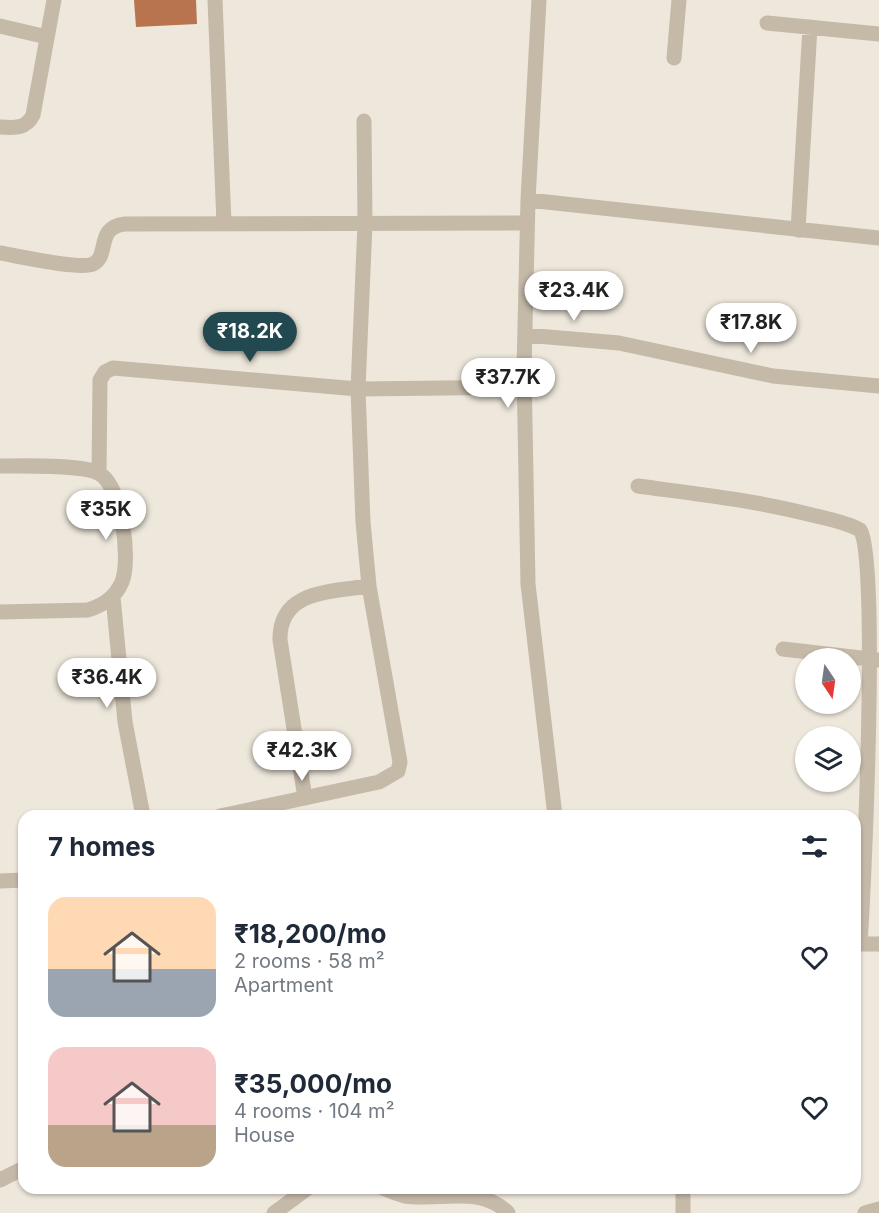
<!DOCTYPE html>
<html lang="en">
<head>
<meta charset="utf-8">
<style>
	:root { --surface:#fff; --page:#f2f2f3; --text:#1f2937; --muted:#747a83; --accent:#224850 }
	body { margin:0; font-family:Inter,sans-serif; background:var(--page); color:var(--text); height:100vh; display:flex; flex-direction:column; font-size:22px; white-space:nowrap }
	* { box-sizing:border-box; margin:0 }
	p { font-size:20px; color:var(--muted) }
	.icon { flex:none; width:33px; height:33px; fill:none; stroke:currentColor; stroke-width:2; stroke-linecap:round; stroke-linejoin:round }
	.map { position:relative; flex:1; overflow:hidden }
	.side { position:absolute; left:18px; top:810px; width:843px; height:384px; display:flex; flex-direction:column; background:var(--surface); border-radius:18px; box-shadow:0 2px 4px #0004 }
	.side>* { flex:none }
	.needle { width:39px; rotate:167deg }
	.tools { position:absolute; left:795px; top:648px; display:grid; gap:12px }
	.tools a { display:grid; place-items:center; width:66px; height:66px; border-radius:50%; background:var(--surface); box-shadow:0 2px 4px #0004; font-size:30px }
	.price { position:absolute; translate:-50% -51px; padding:0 14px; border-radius:21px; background:#fff; color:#222; font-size:20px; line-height:39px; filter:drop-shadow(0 2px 3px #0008) }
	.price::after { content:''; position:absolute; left:50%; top:36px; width:18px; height:14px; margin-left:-9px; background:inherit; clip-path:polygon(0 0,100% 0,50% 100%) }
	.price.current { background:var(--accent); color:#fff }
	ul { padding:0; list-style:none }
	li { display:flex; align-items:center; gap:18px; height:150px; padding:0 30px }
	li span { display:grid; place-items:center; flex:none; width:168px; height:120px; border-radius:18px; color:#555 }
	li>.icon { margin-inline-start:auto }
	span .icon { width:72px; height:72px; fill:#fffc; stroke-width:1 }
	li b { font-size:26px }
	h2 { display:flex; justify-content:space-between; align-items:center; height:72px; padding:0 30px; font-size:26px }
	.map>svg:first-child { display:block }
	.building { fill:#b8744f }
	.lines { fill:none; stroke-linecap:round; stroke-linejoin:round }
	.minor { stroke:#c5b9a8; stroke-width:15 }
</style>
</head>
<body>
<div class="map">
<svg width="879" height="1213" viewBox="0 0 879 1213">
	<rect width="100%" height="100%" fill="#eee7db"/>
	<path class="building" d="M134,0H196L197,24L136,27Z"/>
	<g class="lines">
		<path class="minor" d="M215,0L224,224
			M539,0L528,200L524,369L528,584L555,816
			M767,23L879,34
			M0,26L47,37
			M674,58L679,0
			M0,127C15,128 26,129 33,115L54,0
			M528,200L879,238
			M798,230L810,27
			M0,253C17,256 80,270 93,264C110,256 95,227 125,224L527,223
			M525,335L619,343L773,376L879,386
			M0,466C21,466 85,464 100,474C122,488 131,559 122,582C115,598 103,605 88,610L0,612
			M99,473L100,380L105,372L113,368L358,389L524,387
			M638,486C697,494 754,500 812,515C828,519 846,522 860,530C879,555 864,887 860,944
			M113,597L125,722L143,816
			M783,649L879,660
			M305,798L280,640C279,590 331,592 369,586
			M220,816L379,782L398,771L400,762L369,586L363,522L358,389L365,224L364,121
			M0,881L24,880
			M855,944H879
			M0,1180L24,1168
			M383,1188C390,1191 398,1194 405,1196C440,1201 481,1185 508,1213
			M274,1213L308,1188
			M683,1213V1188
			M865,1213L879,1209"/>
	</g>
</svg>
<div class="tools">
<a><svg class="needle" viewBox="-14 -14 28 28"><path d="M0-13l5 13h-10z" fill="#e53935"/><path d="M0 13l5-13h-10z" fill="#747a83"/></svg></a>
<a><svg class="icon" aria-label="layers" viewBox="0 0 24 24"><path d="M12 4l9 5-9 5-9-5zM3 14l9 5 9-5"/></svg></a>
</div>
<b class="price" style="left:574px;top:322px">₹23.4K</b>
<b class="price" style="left:751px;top:354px">₹17.8K</b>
<b class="price current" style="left:250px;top:363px">₹18.2K</b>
<b class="price" style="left:508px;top:409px">₹37.7K</b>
<b class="price" style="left:106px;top:541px">₹35K</b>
<b class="price" style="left:107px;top:709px">₹36.4K</b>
<b class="price" style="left:302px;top:782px">₹42.3K</b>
<section class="side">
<h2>7 homes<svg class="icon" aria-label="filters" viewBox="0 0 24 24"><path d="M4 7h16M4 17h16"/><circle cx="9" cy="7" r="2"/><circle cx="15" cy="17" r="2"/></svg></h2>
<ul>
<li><span style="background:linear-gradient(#ffd9b3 60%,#9aa5b1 0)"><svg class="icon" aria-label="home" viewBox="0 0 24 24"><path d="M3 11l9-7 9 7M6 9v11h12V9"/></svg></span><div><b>₹18,200/mo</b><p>2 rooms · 58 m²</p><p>Apartment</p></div><svg class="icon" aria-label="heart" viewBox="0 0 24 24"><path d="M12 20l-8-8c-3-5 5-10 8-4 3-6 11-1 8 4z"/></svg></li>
<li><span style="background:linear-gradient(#f6c9c9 65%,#b9a48a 0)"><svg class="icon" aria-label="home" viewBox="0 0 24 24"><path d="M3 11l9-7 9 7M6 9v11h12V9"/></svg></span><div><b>₹35,000/mo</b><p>4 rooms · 104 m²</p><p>House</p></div><svg class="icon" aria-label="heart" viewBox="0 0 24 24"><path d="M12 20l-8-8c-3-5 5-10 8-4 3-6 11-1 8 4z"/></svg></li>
</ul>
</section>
</div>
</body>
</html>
